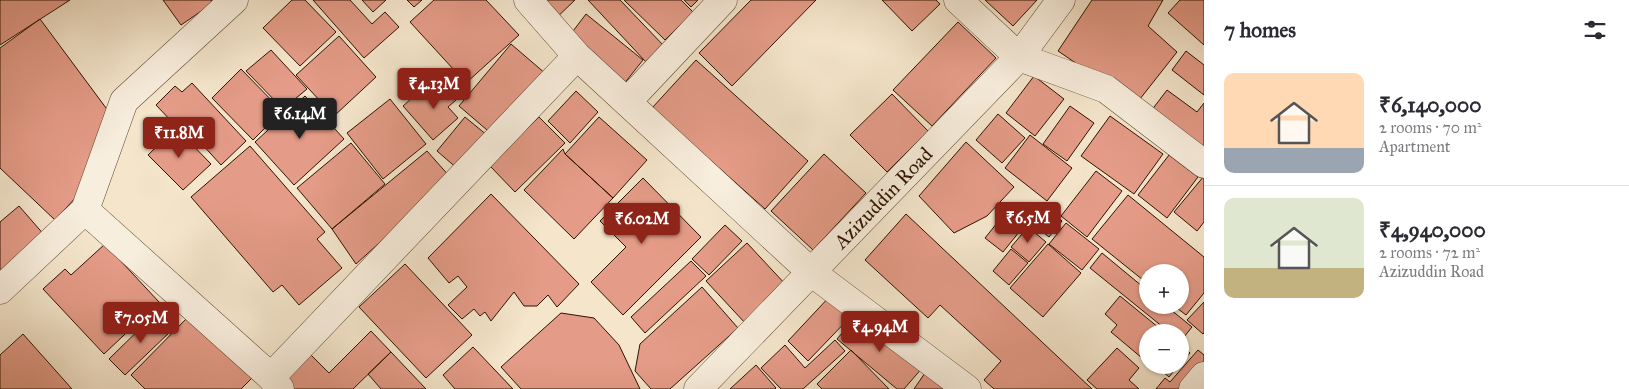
<!DOCTYPE html>
<html lang="en">
<head>
<meta charset="utf-8">
<style>
	:root { --surface:#fff; --page:#f2f2f3; --text:#2b2b33; --muted:#7c7c81; --line:#e1e1e2; --accent:#8f2418 }
	body { margin:0; font-family:"IM FELL Great Primer",serif; background:var(--page); color:var(--text); height:100vh; display:flex; flex-direction:column; font-size:19px; white-space:nowrap }
	* { box-sizing:border-box; margin:0 }
	p { font-size:16px; color:var(--muted) }
	.icon { flex:none; width:28px; height:28px; fill:none; stroke:currentColor; stroke-width:2; stroke-linecap:round; stroke-linejoin:round }
	.map { position:relative; flex:1; overflow:hidden }
	.drawer { display:flex; flex-direction:column; background:var(--surface); width:425px }
	.drawer>* { flex:none }
	.fabs { position:absolute; left:1139px; top:264px; display:grid; gap:10px }
	.fabs a { display:grid; place-items:center; width:50px; height:50px; border-radius:50%; background:var(--surface); box-shadow:0 1px 4px #0004; font-size:25px }
	.price { position:absolute; translate:-50% -42px; padding:0 11px; border-radius:5px; background:var(--accent); color:#fff; font-size:16px; line-height:32px; filter:drop-shadow(0 1px 2px #0008) }
	.price::after { content:''; position:absolute; left:50%; top:30px; width:15px; height:11px; margin-left:-8px; background:inherit; clip-path:polygon(0 0,100% 0,50% 100%) }
	.price.active { background:#222; color:#fff }
	ul { padding:0; list-style:none }
	li { display:flex; align-items:center; gap:15px; height:125px; padding:0 20px }
	li+li { border-top:1px solid var(--line) }
	li span { display:grid; place-items:center; flex:none; width:140px; height:100px; border-radius:10px; color:#555 }
	li>.icon { margin-inline-start:auto }
	span .icon { width:60px; height:60px; fill:#fffc; stroke-width:1 }
	li b { font-size:21px }
	h2 { display:flex; justify-content:space-between; align-items:center; height:60px; padding:0 20px; font-size:21px }
	main { display:flex; flex:1; min-height:0 }
	.map>svg:first-child { display:block }
	.building { fill:#e49b87; stroke:#2f1300 }
	.lines { fill:none; stroke-linecap:round; stroke-linejoin:round }
	.minor-casing { stroke:#604833; stroke-width:29 }
	.tertiary-casing { stroke:#604833; stroke-width:29 }
	.minor { stroke:#f8eedd; stroke-width:28 }
	.tertiary { stroke:#f8eedd; stroke-width:28 }
	.labels { text-anchor:middle; dominant-baseline:central; stroke-width:5; stroke-linejoin:round; paint-order:stroke }
	.street-label { font-size:20px; fill:#2f1300; stroke:#f8eedd }
</style>
</head>
<body>
<main>
<div class="map">
<svg width="1204" height="389" viewBox="0 0 1204 389">
	<rect width="100%" height="100%" fill="#f4e5cb"/>
	<filter id="stains"><feTurbulence type="fractalNoise" baseFrequency=".004" numOctaves="4"/><feColorMatrix values="0 0 0 0 .2 0 0 0 0 .09 0 0 0 0 .02 0 0 0 .5 -.17"/></filter>
	<radialGradient id="worn" r=".72"><stop offset=".6" stop-color="#630" stop-opacity="0"/><stop offset="1" stop-color="#630" stop-opacity=".3"/></radialGradient>
	<path class="building" d="M0,0H70L0,45Z
		M163,0H211L213,3L181,25Z
		M292,0H305L336,32L300,66L263,28Z
		M313,0H350L372,24L385,12L399,27L364,58Z
		M362,0H386L373,12Z
		M407,0H422L414,7Z
		M434,0H486L519,35L466,83L410,22Z
		M530,0H575L552,22Z
		M588,0H620L664,46L646,62Z
		M624,0H681L693,12L665,40Z
		M684,0H698L691,7Z
		M751,0H816L732,86L699,53Z
		M882,0H936L940,4L912,31Z
		M985,0H1037L1013,26Z
		M1092,0H1163L1148,26L1177,52L1136,104L1058,51Z
		M1180,0H1204V45L1168,13Z
		M586,14L643,60L623,85L567,39Z
		M40,19L109,112L90,182L55,220L0,168V48Z
		M958,22L996,58L932,126L893,90Z
		M339,36L376,77L334,116L296,75Z
		M511,44L546,74L494,136L459,106Z
		M271,50L307,89L283,109L246,71Z
		M1186,51L1204,65V95L1172,70Z
		M696,60L808,161L765,209L652,108Z
		M241,69L282,111L253,140L212,98Z
		M1034,76L1064,99L1035,136L1006,113Z
		M453,82L464,93L448,107L458,118L433,140L403,106L422,89L432,100Z
		M192,83L246,141L221,165L179,119L174,124L156,105L175,86L182,92Z
		M1167,90L1197,112L1204,103V157L1148,115Z
		M576,91L598,112L570,143L548,121Z
		M892,94L928,131L887,172L850,135Z
		M305,96L344,139L294,185L255,142Z
		M390,99L426,144L383,179L347,133Z
		M1070,106L1094,123L1067,161L1043,144Z
		M998,114L1025,138L1002,163L976,140Z
		M1110,116L1163,154L1134,194L1081,156Z
		M465,117L488,136L459,170L437,151Z
		M539,117L565,143L515,192L490,166Z
		M599,117L647,160L613,198L565,154Z
		M176,128L211,164L183,190L148,155Z
		M1030,135L1072,168L1047,201L1005,168Z
		M966,142L1014,187L987,216L954,233L919,196Z
		M351,143L385,184L332,229L297,188Z
		M250,146L325,232L317,239L342,268L299,305L282,285L273,292L191,197Z
		M563,149L565,154L613,198L574,239L524,190Z
		M427,151L451,178L356,264L332,229Z
		M824,154L866,193L813,250L771,211Z
		M1169,155L1198,177L1167,218L1138,195Z
		M1096,171L1122,191L1087,237L1061,216Z
		M1204,176V222L1197,231L1174,212Z
		M643,178L701,237L623,315L591,282L626,247L600,221Z
		M491,194L579,284L557,307L548,295L537,306H524L514,292L491,321L485,312L480,316L474,309L462,319L448,305L467,287L458,276L449,283L428,258Z
		M1128,195L1204,257V293L1186,315L1173,305H1180V272H1148V284L1092,239Z
		M19,206L46,237L0,277V222Z
		M1045,206L1062,221L1049,237L1032,223Z
		M1010,207L1028,221L1003,252L985,238Z
		M906,214L1092,389H994L984,380L1001,361L940,305L928,318L865,260Z
		M1066,223L1099,249L1082,270L1049,244Z
		M725,225L742,241L709,275L692,259Z
		M1028,227L1046,242L1029,262L1011,247Z
		M747,243L787,286L746,324L706,281Z
		M105,244L159,302L104,354L43,289L65,269L71,275Z
		M1048,244L1081,273L1043,317L1010,288Z
		M1011,249L1028,263L1009,285L993,271Z
		M1102,253L1148,291V305H1165L1192,327L1180,342V332H1169L1090,268Z
		M691,261L706,276L645,333L631,317Z
		M405,264L472,335L426,378L359,307Z
		M702,287L738,328L670,389H651L635,371L640,344Z
		M832,294L854,313L808,361L788,341Z
		M1120,296L1164,332H1148V363L1111,332L1117,325L1105,314Z
		M1204,302V333L1203,334L1187,320Z
		M156,313L172,330L125,375L109,359Z
		M561,313L594,318L619,345L640,389H521L501,367Z
		M859,313L923,367L904,389H897L837,339Z
		M190,315L253,377L241,389H145L131,375Z
		M371,331L391,352L353,389H280L278,386L310,354L329,373Z
		M23,334L72,389H0V355Z
		M835,340L845,351L803,389H781L761,368L785,345L805,368Z
		M1182,346L1190,353L1180,364V348Z
		M473,347L513,389H455L443,375Z
		M1117,348L1139,368L1129,380L1139,389H1097L1087,380Z
		M851,350L889,389H822L817,384Z
		M1198,350L1204,355V369L1186,389H1156L1165,378L1170,382Z
		M391,352L426,389H381L368,374Z
		M756,365L776,388L775,389H730Z
		M1165,365H1179L1169,377L1161,370Z
		M927,370L955,389H914Z"/>
	<g class="lines">
		<defs>
			<path id="minor" d="M528,0L577,56L811,272L967,389
				M958,0L1019,57L1106,89L1204,164
				M627,102L723,0
				M85,210L271,377L280,389
				M0,290L85,210L124,101L234,0
				M271,377L577,56
				M1193,389L1204,376"/>
			<g id="tertiary">
				<path id="s1" d="M698,389L1019,57L1061,0"/>
			</g>
		</defs>
		<use href="#minor" class="minor-casing"/>
		<use href="#tertiary" class="tertiary-casing"/>
		<use href="#minor" class="minor"/>
		<use href="#tertiary" class="tertiary"/>
	</g>
	<g class="labels">
		<g class="street-label">
			<text stroke="none"><textPath href="#s1" startOffset="266">Azizuddin Road</textPath></text>
		</g>
	</g>
	<rect width="100%" height="100%" filter="url(#stains)"/>
	<rect width="100%" height="100%" fill="url(#worn)"/>
</svg>
<div class="fabs">
<a>+</a>
<a>−</a>
</div>
<b class="price" style="left:434px;top:110px">₹4.13M</b>
<b class="price active" style="left:300px;top:140px">₹6.14M</b>
<b class="price" style="left:179px;top:159px">₹11.8M</b>
<b class="price" style="left:1028px;top:244px">₹6.5M</b>
<b class="price" style="left:642px;top:245px">₹6.02M</b>
<b class="price" style="left:141px;top:344px">₹7.05M</b>
<b class="price" style="left:880px;top:353px">₹4.94M</b>
</div>
<section class="drawer">
<h2>7 homes<svg class="icon" aria-label="filters" viewBox="0 0 24 24"><path d="M4 7h16M4 17h16"/><circle cx="9" cy="7" r="2"/><circle cx="15" cy="17" r="2"/></svg></h2>
<ul>
<li><span style="background:linear-gradient(#ffd9b3 75%,#9aa5b1 0)"><svg class="icon" aria-label="home" viewBox="0 0 24 24"><path d="M3 11l9-7 9 7M6 9v11h12V9"/></svg></span><div><b>₹6,140,000</b><p>2 rooms · 70 m²</p><p>Apartment</p></div></li>
<li><span style="background:linear-gradient(#dfe7d0 70%,#c2b280 0)"><svg class="icon" aria-label="home" viewBox="0 0 24 24"><path d="M3 11l9-7 9 7M6 9v11h12V9"/></svg></span><div><b>₹4,940,000</b><p>2 rooms · 72 m²</p><p>Azizuddin Road</p></div></li>
</ul>
</section>
</main>
</body>
</html>
